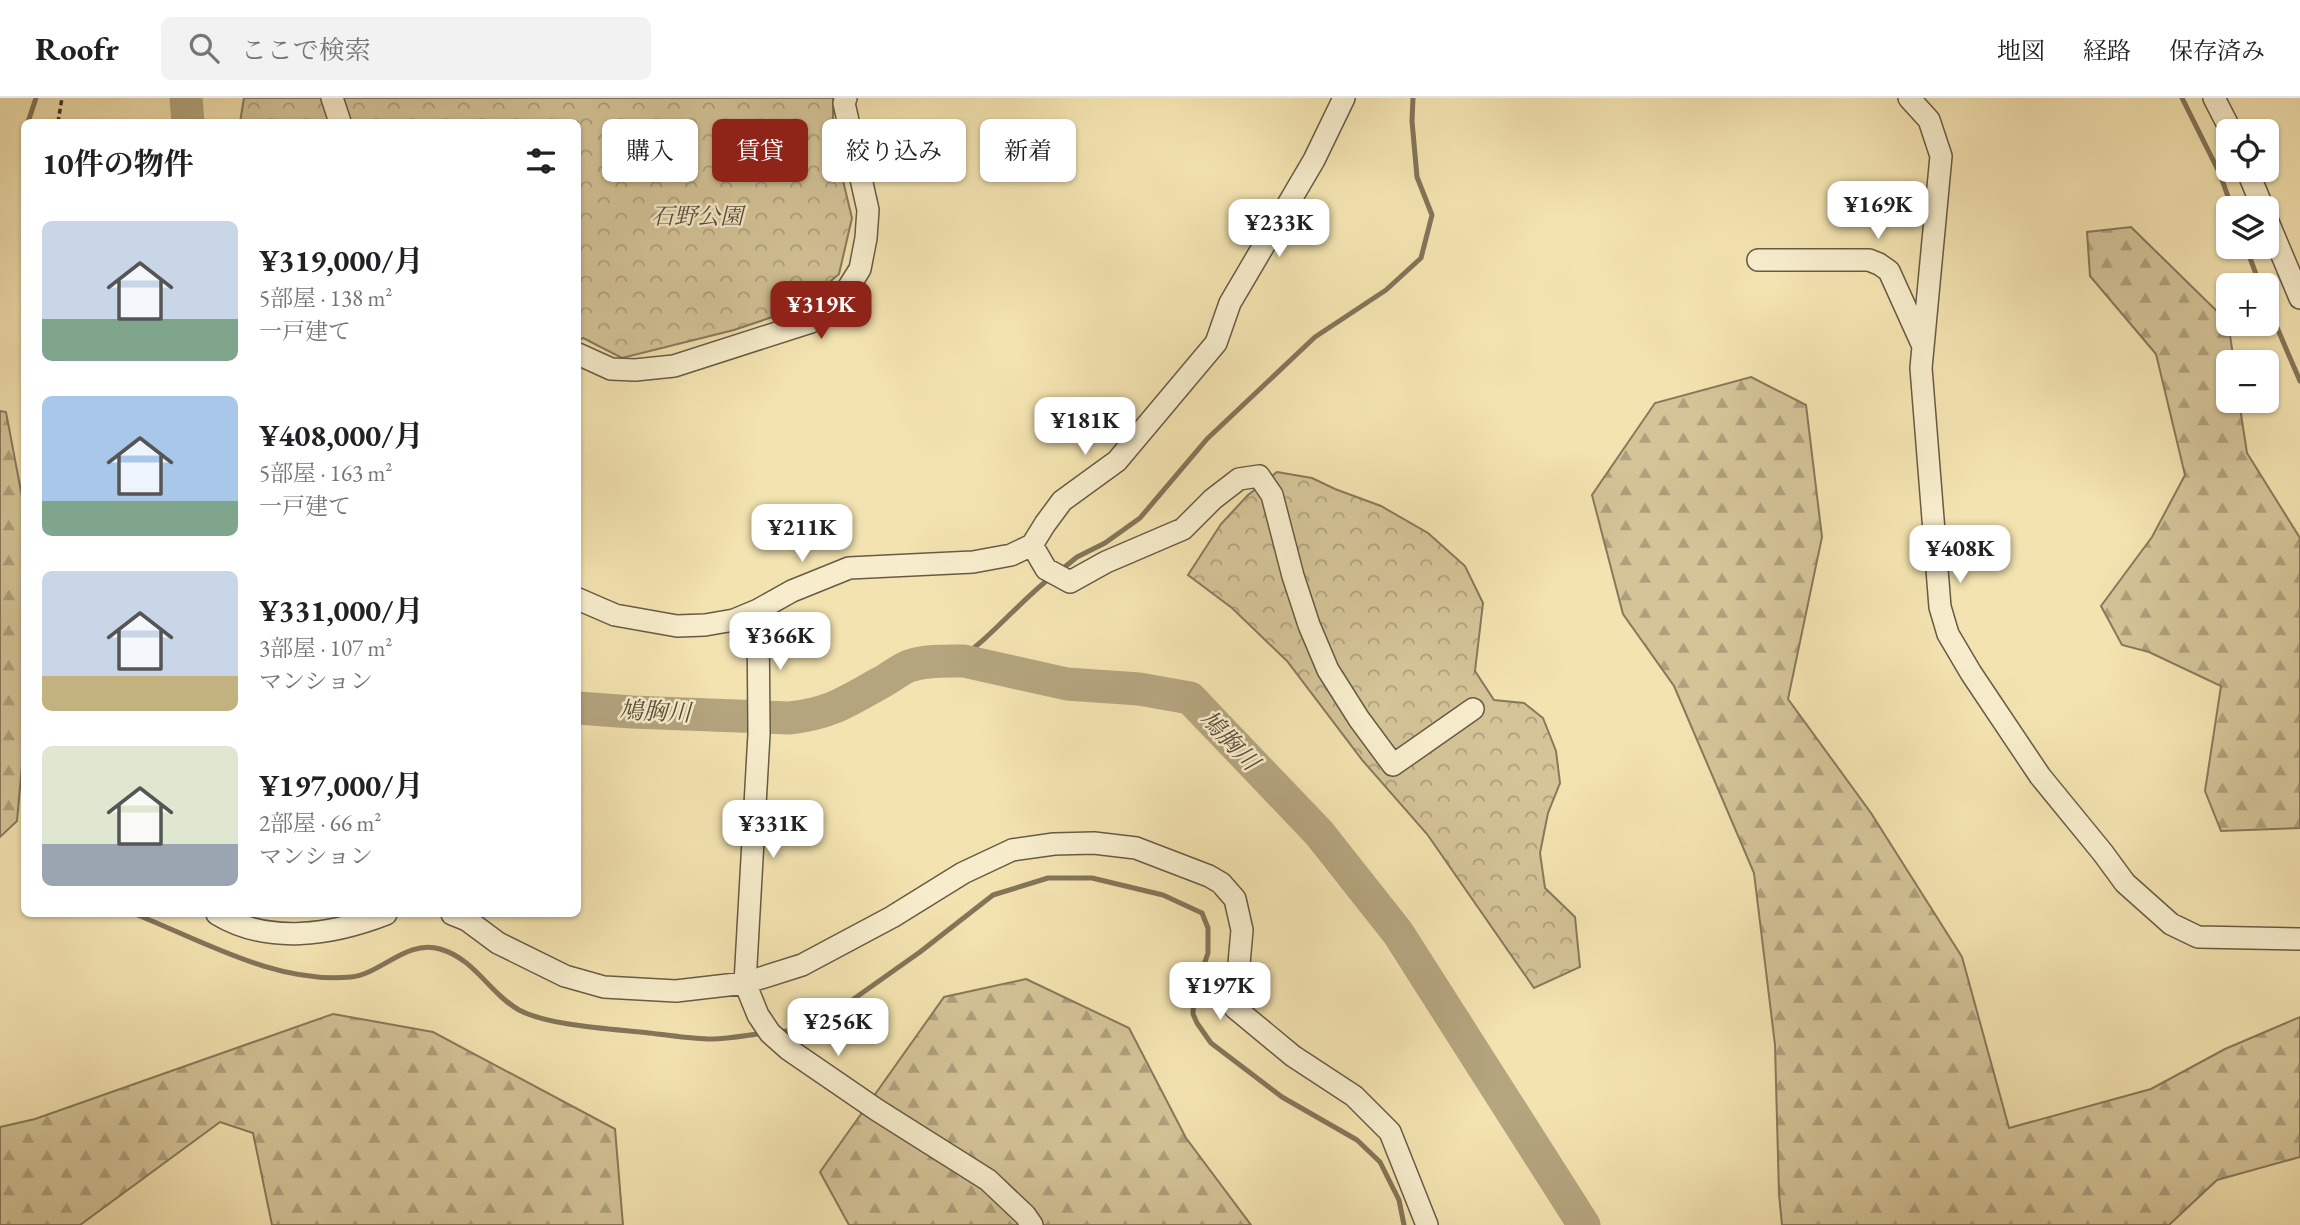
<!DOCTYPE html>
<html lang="ja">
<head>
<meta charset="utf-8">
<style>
	:root { --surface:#fff; --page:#f2f2f2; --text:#202124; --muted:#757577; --line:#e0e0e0; --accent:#8f2418 }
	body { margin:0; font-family:"EB Garamond","Noto Serif JP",serif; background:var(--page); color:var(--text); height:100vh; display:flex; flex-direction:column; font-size:26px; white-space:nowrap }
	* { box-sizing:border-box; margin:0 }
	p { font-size:23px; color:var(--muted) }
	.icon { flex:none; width:38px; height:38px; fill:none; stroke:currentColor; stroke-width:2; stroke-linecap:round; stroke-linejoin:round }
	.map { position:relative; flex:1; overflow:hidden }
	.drawer { position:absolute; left:21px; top:21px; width:560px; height:798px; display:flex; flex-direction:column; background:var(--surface); border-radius:10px; box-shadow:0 2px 5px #0004 }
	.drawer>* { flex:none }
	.top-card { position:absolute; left:602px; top:21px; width:665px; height:63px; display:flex; gap:14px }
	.fabs { position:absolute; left:2216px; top:21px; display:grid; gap:14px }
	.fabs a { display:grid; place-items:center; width:63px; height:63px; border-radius:10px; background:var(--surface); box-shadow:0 2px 5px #0004; font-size:35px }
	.price { position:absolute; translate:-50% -60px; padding:0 16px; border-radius:14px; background:#fff; color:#222; font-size:23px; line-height:46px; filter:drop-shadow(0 2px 4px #0008) }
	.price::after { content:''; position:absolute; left:50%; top:42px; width:21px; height:16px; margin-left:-10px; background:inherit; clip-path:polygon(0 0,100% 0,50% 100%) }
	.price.selected { background:var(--accent); color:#fff }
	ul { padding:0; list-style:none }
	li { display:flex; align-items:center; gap:21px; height:175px; padding:0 21px }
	li span { display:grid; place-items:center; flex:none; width:196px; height:140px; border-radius:10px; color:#555 }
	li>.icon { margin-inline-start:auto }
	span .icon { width:84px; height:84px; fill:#fffc; stroke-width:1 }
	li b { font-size:30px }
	h2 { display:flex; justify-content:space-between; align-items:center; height:84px; padding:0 21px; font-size:30px }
	.chip { padding:0 24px; border-radius:10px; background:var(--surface); box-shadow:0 2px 5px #0004; font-size:24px; line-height:63px }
	.chip.selected { background:var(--accent); color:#fff }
	header { display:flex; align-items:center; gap:42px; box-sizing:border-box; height:98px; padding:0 35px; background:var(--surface); border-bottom:2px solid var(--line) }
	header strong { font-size:33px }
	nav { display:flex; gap:38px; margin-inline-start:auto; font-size:24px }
	.search { width:490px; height:63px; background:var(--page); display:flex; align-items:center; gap:18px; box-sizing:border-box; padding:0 24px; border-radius:10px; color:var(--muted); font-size:26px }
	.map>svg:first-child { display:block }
	.forest { fill:url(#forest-firs); stroke:#87795c; stroke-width:2 }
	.park { fill:url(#park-crowns); stroke:#87795c; stroke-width:2 }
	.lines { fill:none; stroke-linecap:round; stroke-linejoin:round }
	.stream { stroke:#837559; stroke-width:5 }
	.river { stroke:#b4a57f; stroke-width:33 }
	.minor-casing { stroke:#685b45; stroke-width:24 }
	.path { stroke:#3a2e21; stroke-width:3.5; stroke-dasharray:5 3.5; stroke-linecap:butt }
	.minor { stroke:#f7edcc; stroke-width:21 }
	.labels { text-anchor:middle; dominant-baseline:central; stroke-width:5; stroke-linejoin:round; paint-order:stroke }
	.park-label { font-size:23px; font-style:italic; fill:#594c39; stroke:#f7edcc }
	.water-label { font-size:24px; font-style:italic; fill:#584c38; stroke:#f7edcc }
</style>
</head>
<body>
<header>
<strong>Roofr</strong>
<div class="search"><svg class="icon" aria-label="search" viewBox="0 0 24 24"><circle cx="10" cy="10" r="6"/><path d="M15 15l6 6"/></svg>ここで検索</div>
<nav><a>地図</a><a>経路</a><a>保存済み</a></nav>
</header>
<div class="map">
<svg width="2300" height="1127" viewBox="0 0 2300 1127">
	<defs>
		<pattern id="forest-firs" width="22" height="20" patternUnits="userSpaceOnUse" patternTransform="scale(1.75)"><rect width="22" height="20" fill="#d4c498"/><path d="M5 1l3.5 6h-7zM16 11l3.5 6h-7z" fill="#ada07c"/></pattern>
		<pattern id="park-crowns" width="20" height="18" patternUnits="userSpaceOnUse" patternTransform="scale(1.75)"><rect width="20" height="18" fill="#d4c498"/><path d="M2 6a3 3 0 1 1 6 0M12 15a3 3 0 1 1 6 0" fill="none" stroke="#ada07c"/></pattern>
	</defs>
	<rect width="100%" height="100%" fill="#f3e3b0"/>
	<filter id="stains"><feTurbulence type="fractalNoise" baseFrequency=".00286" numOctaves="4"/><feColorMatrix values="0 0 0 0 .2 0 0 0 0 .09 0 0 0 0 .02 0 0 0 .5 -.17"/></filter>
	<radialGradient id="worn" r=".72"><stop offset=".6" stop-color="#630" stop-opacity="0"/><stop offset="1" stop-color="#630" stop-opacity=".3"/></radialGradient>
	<path class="forest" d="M2131,129L2228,224L2234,264H2228V303H2239L2247,355L2300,440V730L2221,733L2205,693L2221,588L2149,554L2122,547L2101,508L2152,439L2185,377L2156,256L2090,178L2087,134Z
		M1751,279L1806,307L1822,439L1788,601L1871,715L1962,859L2009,1030L2151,991L2225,951L2300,919V1059L2217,1082L2169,1127H1782L1779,1096L1775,947L1754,775L1674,588L1623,516L1592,397L1655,305Z
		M0,313L6,314L24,409V645L17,723L0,739Z
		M1026,881L1129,930L1186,1040L1251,1127H849L820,1074L944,899Z
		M333,916L433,934L615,1031L623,1127H272L253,1035L220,1024L80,1127H0V1029L35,1021Z"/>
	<path class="park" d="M244,0H833V41L852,120L839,176L799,210L734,232L622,260L583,240L578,243V24H240Z
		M1277,374L1312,380L1335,391L1381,408L1428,435L1465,468L1483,505L1475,573L1494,602L1524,605L1543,620L1556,653L1560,685L1548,715L1540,755L1545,790L1575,819L1580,869L1534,890L1427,736L1363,663L1287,563L1232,510L1188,477L1221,426L1248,397Z"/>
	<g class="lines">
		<path class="stream" d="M2182,0L2220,76L2232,110
			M28,24L36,0
			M24,86V95
			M2246,149L2260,187
			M2266,204L2300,283
			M1061,472L1077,459L1105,445L1140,420L1207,341L1315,239L1386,192L1421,160L1432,117L1417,79L1412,23L1413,0
			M956,563C991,540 1017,506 1050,480
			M135,816C203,843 276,886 351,879C381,876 407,841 440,851C475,861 489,895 519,912C549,928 613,931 649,935C669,937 691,941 712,941C729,941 748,937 765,935
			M778,934L797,932L831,917L920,854L993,797L1048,780H1092L1163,797L1202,815L1208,830V855L1194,897L1193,916L1197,925L1211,945L1282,999L1357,1042L1380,1064L1399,1102L1404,1127"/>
		<path class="river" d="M186,0L188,24
			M578,610L632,614L789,620C829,616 846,604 880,585C890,580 899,572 909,568C926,562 947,563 964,563L1067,586L1139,591L1190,600L1319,735L1398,835L1584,1127"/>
		<defs>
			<path id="minor" d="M332,0L340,24
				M1909,0L1929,22L1941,58L1921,270L1940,509L1948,536L1971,575L2040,678L2103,755L2125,785L2171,826L2198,839L2300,841
				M2214,0L2231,33
				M2247,72L2263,110
				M2266,119L2300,200
				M1758,162H1869L1879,166L1889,173L1922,246
				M578,256L611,271L635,272L674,268L811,224L843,198L860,171L866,140L868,112L844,5L846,0
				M1032,447L1046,471L1070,484L1106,464L1183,431L1213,401L1239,381L1259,378L1272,397L1293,478L1309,527L1328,572L1359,621L1393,667L1473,611
				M578,501L615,517L677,528L705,527L734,522L758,512L792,493L849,470L973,464L1011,457L1032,447L1045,426L1062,403L1117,363L1216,245L1230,205L1314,62L1344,0
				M758,512L759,636L745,885L758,917L770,935L788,951L877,1012L988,1082L1025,1117L1032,1127
				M217,816C268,847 332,837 386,816
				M452,816L467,822L498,845L565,878L604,889L676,893L745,885L802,867L892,819L963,775L1012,752L1054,746L1094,745L1136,750L1209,778L1221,785L1235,801L1242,832L1235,910L1293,958L1354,998L1390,1034L1427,1127"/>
		</defs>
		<use href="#minor" class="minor-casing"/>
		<path class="path" d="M58,24L62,0"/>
		<use href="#minor" class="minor"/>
	</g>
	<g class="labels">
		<g class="park-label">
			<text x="697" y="118">石野公園</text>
		</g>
		<g class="water-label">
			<text transform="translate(655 613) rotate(2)">鳩胸川</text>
			<text transform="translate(1230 642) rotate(46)">鳩胸川</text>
		</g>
	</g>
	<rect width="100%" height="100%" filter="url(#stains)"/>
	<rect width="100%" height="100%" fill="url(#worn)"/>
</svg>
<div class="fabs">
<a><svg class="icon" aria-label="locate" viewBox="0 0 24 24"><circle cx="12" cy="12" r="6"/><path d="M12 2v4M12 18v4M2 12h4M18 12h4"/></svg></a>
<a><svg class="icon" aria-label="layers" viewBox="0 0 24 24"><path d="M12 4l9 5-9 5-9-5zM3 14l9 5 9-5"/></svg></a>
<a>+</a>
<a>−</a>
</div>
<b class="price" style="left:1878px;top:143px">¥169K</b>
<b class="price" style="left:1279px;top:161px">¥233K</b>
<b class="price selected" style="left:821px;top:243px">¥319K</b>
<b class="price" style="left:1085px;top:359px">¥181K</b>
<b class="price" style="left:802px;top:466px">¥211K</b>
<b class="price" style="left:1960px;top:487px">¥408K</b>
<b class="price" style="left:780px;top:574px">¥366K</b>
<b class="price" style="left:773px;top:762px">¥331K</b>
<b class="price" style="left:1220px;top:924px">¥197K</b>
<b class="price" style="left:838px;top:960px">¥256K</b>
<div class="top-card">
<a class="chip">購入</a>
<a class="chip selected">賃貸</a>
<a class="chip">絞り込み</a>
<a class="chip">新着</a>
</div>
<section class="drawer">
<h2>10件の物件<svg class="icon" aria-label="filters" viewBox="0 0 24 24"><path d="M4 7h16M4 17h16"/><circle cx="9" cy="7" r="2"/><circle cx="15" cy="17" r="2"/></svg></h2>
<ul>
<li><span style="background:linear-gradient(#c9d6e8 70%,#7fa58c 0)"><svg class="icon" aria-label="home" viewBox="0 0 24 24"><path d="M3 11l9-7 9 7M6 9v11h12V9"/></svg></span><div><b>¥319,000/月</b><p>5部屋 · 138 m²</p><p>一戸建て</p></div></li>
<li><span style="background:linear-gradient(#a9c7e8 75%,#7fa58c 0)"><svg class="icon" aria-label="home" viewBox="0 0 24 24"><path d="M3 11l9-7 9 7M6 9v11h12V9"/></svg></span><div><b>¥408,000/月</b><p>5部屋 · 163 m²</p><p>一戸建て</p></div></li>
<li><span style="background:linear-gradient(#c9d6e8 75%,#c2b280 0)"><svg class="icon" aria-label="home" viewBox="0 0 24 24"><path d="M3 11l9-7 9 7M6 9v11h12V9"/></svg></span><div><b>¥331,000/月</b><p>3部屋 · 107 m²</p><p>マンション</p></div></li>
<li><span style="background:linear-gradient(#dfe7d0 70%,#9aa5b1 0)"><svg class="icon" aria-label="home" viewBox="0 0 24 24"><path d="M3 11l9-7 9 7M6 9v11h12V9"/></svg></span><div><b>¥197,000/月</b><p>2部屋 · 66 m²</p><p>マンション</p></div></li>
</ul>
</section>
</div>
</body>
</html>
